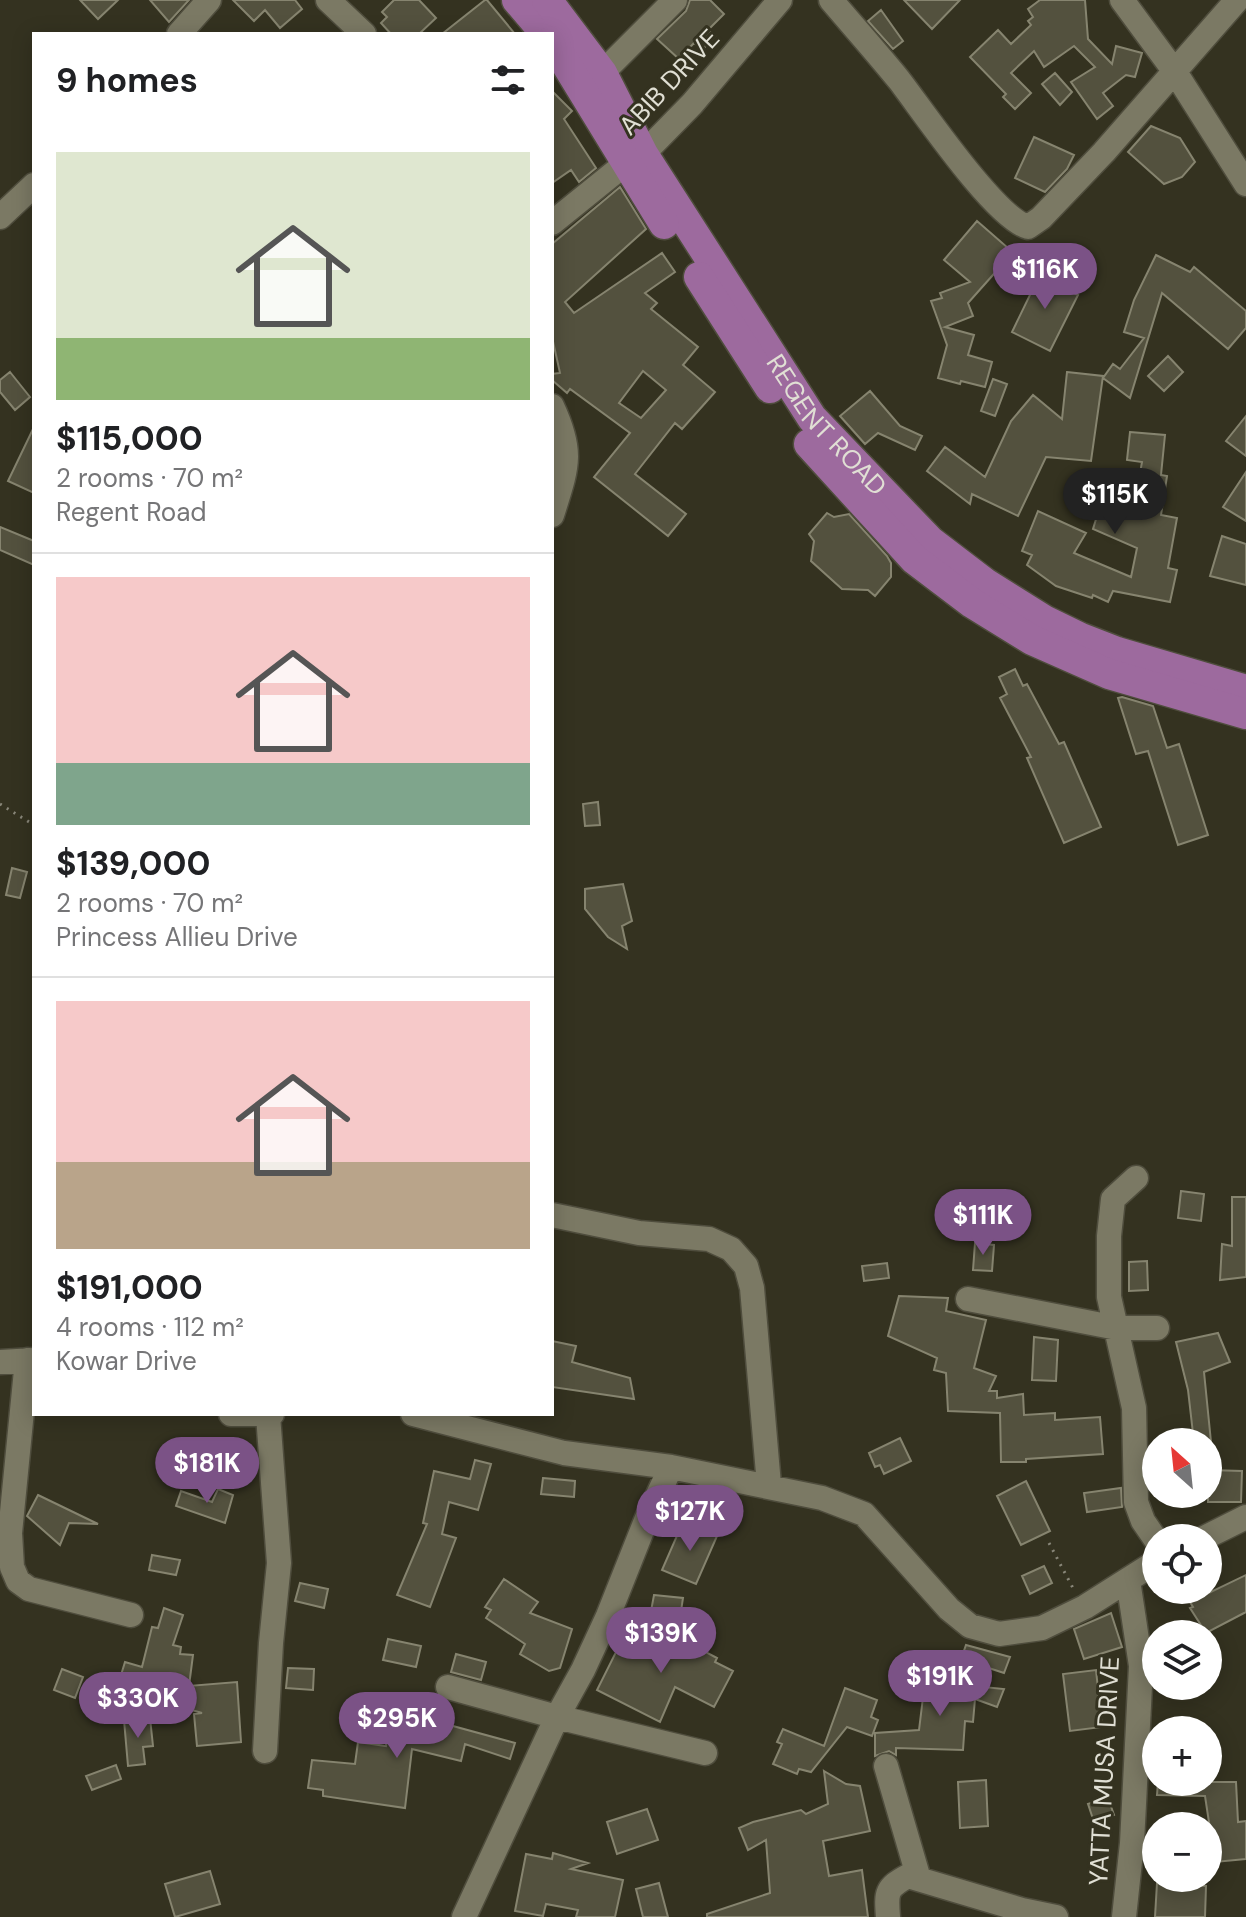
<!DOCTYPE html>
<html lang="en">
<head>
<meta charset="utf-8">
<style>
	:root { --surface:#fff; --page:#f6f6f6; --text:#202124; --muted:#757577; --line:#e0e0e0; --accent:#7b5286 }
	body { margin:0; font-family:"DM Sans",sans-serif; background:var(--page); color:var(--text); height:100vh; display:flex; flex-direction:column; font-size:30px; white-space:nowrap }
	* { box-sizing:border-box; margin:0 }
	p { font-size:26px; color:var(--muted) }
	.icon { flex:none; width:44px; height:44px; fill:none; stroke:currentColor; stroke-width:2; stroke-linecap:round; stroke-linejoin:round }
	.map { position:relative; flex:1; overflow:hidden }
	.side { position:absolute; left:32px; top:32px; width:522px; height:1384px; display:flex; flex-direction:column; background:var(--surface); border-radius:0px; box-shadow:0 4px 20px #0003 }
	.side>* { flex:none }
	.needle { width:52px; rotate:333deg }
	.fabs { position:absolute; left:1142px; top:1428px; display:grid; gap:16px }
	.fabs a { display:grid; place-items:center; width:80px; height:80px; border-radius:50%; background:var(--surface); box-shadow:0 4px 20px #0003; font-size:40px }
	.price { position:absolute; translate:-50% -68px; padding:0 18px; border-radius:28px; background:var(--accent); color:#fff; font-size:26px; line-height:52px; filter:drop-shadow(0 2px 4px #0008) }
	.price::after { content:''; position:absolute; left:50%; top:48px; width:24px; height:18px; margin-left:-12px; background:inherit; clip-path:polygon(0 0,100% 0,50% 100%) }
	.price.current { background:#222; color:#fff }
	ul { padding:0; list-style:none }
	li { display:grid; align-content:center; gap:16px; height:424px; padding:0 24px }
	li+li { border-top:2px solid var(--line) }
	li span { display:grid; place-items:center; height:248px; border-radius:0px; color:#555 }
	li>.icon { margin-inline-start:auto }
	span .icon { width:144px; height:144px; fill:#fffc; stroke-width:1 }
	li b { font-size:34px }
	h2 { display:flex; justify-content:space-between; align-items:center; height:96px; padding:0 24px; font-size:34px }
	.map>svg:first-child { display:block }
	.building { fill:#53513e; stroke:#86846f; stroke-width:2; fill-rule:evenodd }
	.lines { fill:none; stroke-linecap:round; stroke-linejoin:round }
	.minor-casing { stroke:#4f4d3d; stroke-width:27 }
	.major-casing { stroke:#4f4d3d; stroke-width:33 }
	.path { stroke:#898779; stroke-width:3; stroke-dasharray:2 6; stroke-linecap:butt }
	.minor { stroke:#7b7964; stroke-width:24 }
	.major { stroke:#9d6a9e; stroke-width:30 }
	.labels { text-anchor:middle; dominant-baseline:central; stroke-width:6; stroke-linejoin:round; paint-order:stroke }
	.street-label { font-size:26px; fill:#e0dfd4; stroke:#343220 }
</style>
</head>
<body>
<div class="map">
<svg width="1246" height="1917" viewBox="0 0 1246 1917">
	<rect width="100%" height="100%" fill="#343220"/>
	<path class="building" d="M80,0H118L98,19Z
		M150,0H189L169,22Z
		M233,0H295L302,9L280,28L265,10L254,21Z
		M394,0H419L436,18L419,34H391L381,23L387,17L382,12Z
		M485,0H487L515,34H442Z
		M690,0H710L724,14L708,30L715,36L702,50L694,43L679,59L657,39L686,11Z
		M904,0H960L932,29Z
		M1040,0H1085L1088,39L1112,64L1116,46L1142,53L1135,77L1126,75L1103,93L1113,106L1097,119L1071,82L1095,67L1074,46L1044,67L1034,51L1011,73L1031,93L1015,109L1003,97L1006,94L970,57L998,30L1011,44L1031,25L1028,21L1033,17L1028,9Z
		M881,10L903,41L893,49L868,21Z
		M1055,73L1072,92L1060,105L1042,84Z
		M552,91L572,111L564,119L596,168L579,182L571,170L552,183Z
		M1151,126L1180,138L1195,162L1182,177L1164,184L1128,152Z
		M1034,137L1074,155L1067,169L1045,192L1015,178Z
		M620,187L646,229L565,302L574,313L662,253L675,272L645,293L657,303L651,309L698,347L683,365L715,392L682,429L675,423L635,474L686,514L668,536L594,477L630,433L570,389L567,393L552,380V374L560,373L552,337V244ZM643,371L666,390L641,418L619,403Z
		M977,221L1008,248L995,263L1000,267L968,303L973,316L945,327L974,335L968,355L992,362L985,387L961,381L960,384L938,378L947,345L931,301L942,298L940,293L970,282L944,260Z
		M1156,255L1190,272L1194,267L1246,311V328L1228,349L1162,293L1130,398L1103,378L1113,364L1120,369L1144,338L1124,332L1134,300Z
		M1043,268L1063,278L1059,286L1078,295L1050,351L1012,332Z
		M1168,356L1183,372L1164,391L1148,376Z
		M10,372L30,397L15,410L0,392V380Z
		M1067,372L1103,376L1091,461L1046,457L1018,516L972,494L970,504L927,471L945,447L985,477L1011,421L1033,395L1062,419Z
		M993,379L1007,384L995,416L981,411Z
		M870,391L900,426L922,436L915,450L878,433L865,444L840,416Z
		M1246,416V456L1226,441Z
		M34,427V493L8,481Z
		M1130,432L1165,435L1161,475L1167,476L1161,515L1177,518L1168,568L1177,570L1170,602L1113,591L1108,602L1093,595L1092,598L1056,586L1027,565L1032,555L1022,551L1038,511L1086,533L1074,553L1131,577L1137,548L1093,529L1106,487L1136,496L1142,462L1127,460Z
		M1246,472V521L1223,507Z
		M827,513L834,517L849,514L887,556L891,563V577L875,596L868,590L842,589L811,561L814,541L809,534Z
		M0,527L34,541V565L0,550Z
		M1222,536L1246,544V585L1210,576Z
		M1015,669L1023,686L1027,684L1059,744L1064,742L1101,827L1064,843L1027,758L1031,757L1000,698L1007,694L999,677Z
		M1122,697L1153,706L1167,748L1179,744L1208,835L1178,845L1148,751L1136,754L1118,698Z
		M598,802L600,825L585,826L583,804Z
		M12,868L27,872L20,898L6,895Z
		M623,884L632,921L622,926L627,949L608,937L585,909V889Z
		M1181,1191L1204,1194L1201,1221L1178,1218Z
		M1232,1197H1246V1277L1220,1280L1222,1244L1232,1246Z
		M975,1243L994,1245L992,1271L973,1270Z
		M1147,1261L1148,1290L1129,1291V1262Z
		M887,1263L889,1278L864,1281L862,1266Z
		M899,1296L948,1298L946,1311L986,1320L974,1368L996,1376L989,1391H997V1398L1023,1394L1024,1415L1055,1413V1420L1100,1417L1103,1454L1026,1459V1462H1001L1000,1413L948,1411L946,1373L934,1370L937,1358L888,1336Z
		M1218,1333L1230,1362L1204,1372L1211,1442H1194L1188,1390L1176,1342Z
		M1034,1337L1058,1340L1056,1381L1032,1380Z
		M552,1341L576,1346L572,1362L630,1378L634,1399L552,1387Z
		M900,1438L911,1461L884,1474L880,1465L875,1467L869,1453Z
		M475,1460L491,1464L478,1510L449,1502L442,1534L456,1538L430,1607L397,1595L427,1524L423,1523L434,1471L470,1479Z
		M1208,1470L1242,1471L1241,1502H1208Z
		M543,1478L575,1481L574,1497L541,1494Z
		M1026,1481L1050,1531L1021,1545L997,1496Z
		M1121,1488L1122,1507L1087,1512L1084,1493Z
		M218,1489L233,1495L225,1523L176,1506L181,1491L212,1502Z
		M38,1495L98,1524L69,1523L60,1545L27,1516Z
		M683,1522L717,1536L696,1584L662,1570Z
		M152,1555L180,1560L176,1575L149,1570Z
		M1044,1566L1052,1583L1030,1594L1022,1576Z
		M1246,1575V1612L1206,1633L1190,1608L1193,1607L1190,1602Z
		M504,1579L538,1602L530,1613L572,1629L560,1668L549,1671L520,1654L525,1644L486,1618L491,1610L485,1607Z
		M300,1583L328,1589L324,1608L295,1601Z
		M654,1595L683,1598L680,1618L651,1611Z
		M164,1608L183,1615L173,1645L181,1647L180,1654L193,1655L189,1686L237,1682L241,1742L197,1746L194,1714L202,1713L117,1688L125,1662L142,1667L152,1627L158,1628Z
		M1111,1613L1122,1647L1084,1659L1074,1629Z
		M646,1628L699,1655L702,1650L717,1658L715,1662L733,1671L714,1707L675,1687L660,1722L597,1690L625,1634L642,1643Z
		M388,1639L421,1646L416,1667L383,1660Z
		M966,1645L1010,1657L1004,1673L961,1659Z
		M456,1654L486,1662L481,1680L451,1672Z
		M288,1668L314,1669L313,1690L286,1688Z
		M62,1669L83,1677L75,1698L54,1690Z
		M1096,1670L1102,1727L1070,1731L1063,1674Z
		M925,1681L1004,1689L997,1707L975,1699L973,1722L965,1721L963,1750L896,1748V1755L889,1751L875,1756V1733L919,1730Z
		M845,1688L877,1700L871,1717L878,1720L872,1736L847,1727L811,1772L799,1769L797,1774L773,1764L782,1744L777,1742L783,1729L824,1746Z
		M392,1706L410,1709L409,1714L515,1743L510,1759L465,1744L461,1761L412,1749L405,1808L323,1796V1790L308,1788L312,1760L355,1764L358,1742L386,1746Z
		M150,1718L153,1746L143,1747L145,1764L128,1766L124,1720Z
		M116,1765L121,1779L92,1790L86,1776Z
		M824,1771L846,1784L860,1786L870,1831L823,1841L829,1876L862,1870L868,1917H707V1914L770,1893L766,1840L748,1850L739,1828L753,1822L801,1810L806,1814L828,1804Z
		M986,1780L988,1826L960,1828L958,1782Z
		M1158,1782H1236L1238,1822L1246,1821V1859L1215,1862L1205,1796L1157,1795Z
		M1108,1798L1114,1815L1094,1822L1088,1804Z
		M647,1809L658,1840L617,1854L607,1822Z
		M553,1853L588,1863L571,1869L623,1880L615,1917H576L578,1910L546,1904L543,1916L515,1911L526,1854L552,1859Z
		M210,1871L220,1904L175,1917L165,1884Z
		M659,1883L668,1917H643L636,1889Z
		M1157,1883L1206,1886L1205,1917H1155Z"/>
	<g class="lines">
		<defs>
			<path id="minor" d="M328,0L364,34
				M831,0C854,27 877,53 899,80C923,111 995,218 1028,227L1041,218L1104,152L1237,0
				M1122,0L1175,72L1246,184
				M179,34L209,0
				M602,73L675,0
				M0,217L34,185
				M552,223L625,164L643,154L692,104L780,0
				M552,406C574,453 567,467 552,515
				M1136,1178L1113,1199L1109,1236V1297L1134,1408L1136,1502L1143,1521L1156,1540
				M552,1215L639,1233L709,1239L731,1249L746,1266L752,1288L769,1485
				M968,1299L1117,1328H1157
				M27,1360L10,1533L12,1567L18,1581L29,1589L131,1615
				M0,1362L34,1360
				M231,1414H272
				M413,1414L564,1453L671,1467L822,1498L864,1514L949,1609L970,1626L999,1634L1042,1628L1085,1607L1156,1562
				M1204,1538L1246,1517
				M448,1687L557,1717L705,1753
				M265,1751L271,1643L279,1563L268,1415
				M886,1766L919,1879
				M464,1917L557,1717L583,1670L608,1616L647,1518L671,1467
				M888,1917C886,1892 886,1888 908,1876L1022,1910L1056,1917
				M1124,1917L1132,1843L1141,1666L1128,1580"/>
			<g id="major">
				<path d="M517,0L546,34"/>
				<path id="s1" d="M547,0L602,73L643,154L812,418L930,541L985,583L1044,620L1081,638L1117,652L1246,690"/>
				<path d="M552,41L664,224"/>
				<path d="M699,277L770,388"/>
				<path d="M809,444L914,559L972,603L1032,640L1109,674L1246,714"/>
			</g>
		</defs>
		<use href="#minor" class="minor-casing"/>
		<use href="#major" class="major-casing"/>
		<path class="path" d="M0,804L34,825
			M1049,1543L1074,1590"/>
		<use href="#minor" class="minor"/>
		<use href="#major" class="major"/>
	</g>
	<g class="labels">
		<g class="street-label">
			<text transform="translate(669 82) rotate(-47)">ABIB DRIVE</text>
			<text stroke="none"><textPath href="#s1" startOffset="510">REGENT ROAD</textPath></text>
			<text transform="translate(1104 1771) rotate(-87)">YATTA MUSA DRIVE</text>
		</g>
	</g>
</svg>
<div class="fabs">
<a><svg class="needle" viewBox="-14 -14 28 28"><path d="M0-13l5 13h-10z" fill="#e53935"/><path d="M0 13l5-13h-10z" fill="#757577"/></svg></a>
<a><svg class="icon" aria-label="locate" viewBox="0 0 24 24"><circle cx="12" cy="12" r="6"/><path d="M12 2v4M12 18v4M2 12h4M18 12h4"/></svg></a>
<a><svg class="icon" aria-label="layers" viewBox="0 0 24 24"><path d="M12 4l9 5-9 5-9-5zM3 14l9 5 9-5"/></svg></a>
<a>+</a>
<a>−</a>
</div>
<b class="price" style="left:1045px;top:311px">$116K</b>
<b class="price current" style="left:1115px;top:536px">$115K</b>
<b class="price" style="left:983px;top:1257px">$111K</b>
<b class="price" style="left:207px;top:1505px">$181K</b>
<b class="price" style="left:690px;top:1553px">$127K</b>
<b class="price" style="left:661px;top:1675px">$139K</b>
<b class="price" style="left:940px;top:1718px">$191K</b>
<b class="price" style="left:138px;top:1740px">$330K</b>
<b class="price" style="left:397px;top:1760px">$295K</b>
<section class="side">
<h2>9 homes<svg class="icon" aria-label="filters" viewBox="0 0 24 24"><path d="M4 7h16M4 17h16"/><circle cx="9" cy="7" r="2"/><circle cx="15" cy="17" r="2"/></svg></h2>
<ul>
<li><span style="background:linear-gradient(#dfe7d0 75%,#8fb573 0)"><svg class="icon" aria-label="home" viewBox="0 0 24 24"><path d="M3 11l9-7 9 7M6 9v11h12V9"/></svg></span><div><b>$115,000</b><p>2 rooms · 70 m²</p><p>Regent Road</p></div></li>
<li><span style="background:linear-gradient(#f6c9c9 75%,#7fa58c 0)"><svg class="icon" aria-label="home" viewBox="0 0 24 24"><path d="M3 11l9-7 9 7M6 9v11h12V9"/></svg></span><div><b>$139,000</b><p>2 rooms · 70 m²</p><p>Princess Allieu Drive</p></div></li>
<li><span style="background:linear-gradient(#f6c9c9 65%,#b9a48a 0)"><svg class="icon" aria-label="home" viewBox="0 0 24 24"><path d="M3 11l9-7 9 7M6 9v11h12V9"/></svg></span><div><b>$191,000</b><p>4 rooms · 112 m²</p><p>Kowar Drive</p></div></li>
</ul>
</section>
</div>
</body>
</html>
